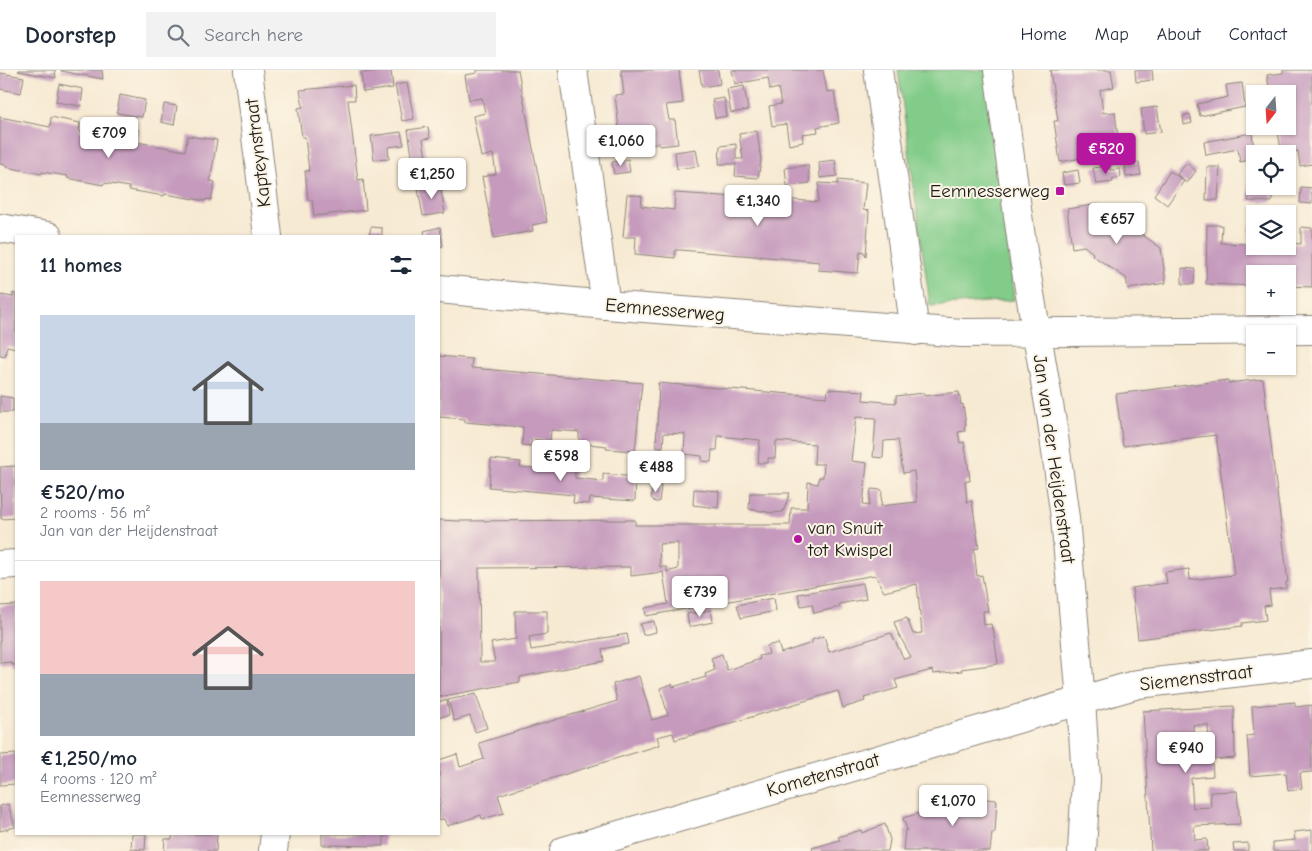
<!DOCTYPE html>
<html lang="en">
<head>
<meta charset="utf-8">
<style>
	:root { --surface:#fff; --page:#f2f2f3; --text:#1f2937; --muted:#747a83; --line:#e0e1e3; --accent:#b5179e }
	body { margin:0; font-family:"Comic Neue",sans-serif; background:var(--page); color:var(--text); height:100vh; display:flex; flex-direction:column; font-size:19px; white-space:nowrap }
	* { box-sizing:border-box; margin:0 }
	p { font-size:16px; color:var(--muted) }
	.icon { flex:none; width:28px; height:28px; fill:none; stroke:currentColor; stroke-width:2; stroke-linecap:round; stroke-linejoin:round }
	.map { position:relative; flex:1; overflow:hidden }
	.drawer { position:absolute; left:15px; top:165px; width:425px; height:600px; display:flex; flex-direction:column; background:var(--surface); border-radius:0px; box-shadow:0 1px 4px #0004 }
	.drawer>* { flex:none }
	.needle { width:32px; rotate:197deg }
	.fabs { position:absolute; left:1246px; top:15px; display:grid; gap:10px }
	.fabs a { display:grid; place-items:center; width:50px; height:50px; border-radius:0px; background:var(--surface); box-shadow:0 1px 4px #0004; font-size:25px }
	.price { position:absolute; translate:-50% -42px; padding:0 11px; border-radius:5px; background:#fff; color:#222; font-size:16px; line-height:32px; filter:drop-shadow(0 1px 2px #0008) }
	.price::after { content:''; position:absolute; left:50%; top:30px; width:15px; height:11px; margin-left:-8px; background:inherit; clip-path:polygon(0 0,100% 0,50% 100%) }
	.price.selected { background:var(--accent); color:#fff }
	ul { padding:0; list-style:none }
	li { display:grid; align-content:center; gap:10px; height:265px; padding:0 25px }
	li+li { border-top:1px solid var(--line) }
	li span { display:grid; place-items:center; height:155px; border-radius:0px; color:#555 }
	li>.icon { margin-inline-start:auto }
	span .icon { width:90px; height:90px; fill:#fffc; stroke-width:1 }
	li b { font-size:21px }
	h2 { display:flex; justify-content:space-between; align-items:center; height:60px; padding:0 25px; font-size:21px }
	header { display:flex; align-items:center; gap:30px; box-sizing:border-box; height:70px; padding:0 25px; background:var(--surface); border-bottom:1px solid var(--line) }
	header strong { font-size:24px }
	nav { display:flex; gap:28px; margin-inline-start:auto; font-size:18px }
	.search { width:350px; height:45px; background:var(--page); display:flex; align-items:center; gap:12px; box-sizing:border-box; padding:0 18px; border-radius:0px; color:var(--muted); font-size:19px }
	.map>svg:first-child { display:block }
	.green { fill:#81cc89; stroke:#4e7452 }
	.building { fill:#c59abd; fill-rule:evenodd }
	.lines { fill:none; stroke-linecap:round; stroke-linejoin:round }
	.street-casing { stroke:#8a8378; stroke-width:30 }
	.secondary-casing { stroke:#8a8378; stroke-width:30 }
	.street { stroke:#fff; stroke-width:28 }
	.secondary { stroke:#fff; stroke-width:28 }
	.poi-dot { fill:#b5179e; stroke:#fcf5e5; stroke-width:2 }
	.labels { text-anchor:middle; dominant-baseline:central; stroke-width:4; stroke-linejoin:round; paint-order:stroke }
	.street-label { font-size:19px; fill:#1c1c1c; stroke:#fcf5e5 }
	.poi-label { font-size:19px; fill:#1c1c1c; stroke:#fcf5e5; text-anchor:end }
</style>
</head>
<body>
<header>
<strong>Doorstep</strong>
<div class="search"><svg class="icon" aria-label="search" viewBox="0 0 24 24"><circle cx="10" cy="10" r="6"/><path d="M15 15l6 6"/></svg>Search here</div>
<nav><a>Home</a><a>Map</a><a>About</a><a>Contact</a></nav>
</header>
<div class="map">
<svg width="1312" height="781" viewBox="0 0 1312 781">
	<rect width="100%" height="100%" fill="#fcf5e5"/>
	<filter id="ink" filterUnits="userSpaceOnUse"><feTurbulence type="fractalNoise" baseFrequency=".02" numOctaves="2"/><feDisplacementMap in="SourceGraphic" scale="10" xChannelSelector="R" yChannelSelector="G"/><feConvolveMatrix kernelMatrix="1 2 1 2 8 2 1 2 1" color-interpolation-filters="sRGB"/></filter>
	<filter id="wash" filterUnits="userSpaceOnUse"><feTurbulence type="fractalNoise" baseFrequency=".0096" numOctaves="4" result="noise"/><feDisplacementMap in="SourceGraphic" scale="20" xChannelSelector="R" yChannelSelector="G"/><feGaussianBlur stdDeviation="1.12" result="paint"/><feColorMatrix in="noise" values="0 0 0 0 0 0 0 0 0 0 0 0 0 0 0 0 0 1.4 0 .05"/><feComposite in="paint" operator="in"/></filter>
	<g filter="url(#wash)">
		<rect width="100%" height="100%" fill="#f7ead3"/>
		<path class="green" d="M898,0H989L1014,230L930,236Z"/>
		<g id="blocks">
			<path class="building" d="M19,0H55L56,8L18,1Z
				M61,0H102L103,9L61,1Z
				M387,0H391L393,18L363,22L361,3Z
				M477,0H518L547,152L532,155L533,161L494,168L482,107L496,104L493,84L481,87L473,46L485,43L482,28L469,30L465,5L477,3Z
				M621,0H679L683,33L666,35L669,50H675L678,74L659,76V73L640,75L639,64L620,67L615,25L624,24Z
				M699,0H718L720,14L702,17Z
				M732,0H823L827,22L834,21L839,53L817,57L818,62L802,64L803,72L789,75L786,54L772,56L769,36L781,34L778,18L770,20L768,8L735,14Z
				M1050,0H1111L1114,17L1100,20L1103,43L1115,42L1118,68L1102,70L1104,84L1060,92L1054,51H1058Z
				M1135,0H1152L1153,10L1136,12Z
				M1283,0H1312V94L1300,96L1298,81L1282,84L1277,57L1293,54L1288,24H1270L1267,5L1283,3Z
				M0,3L24,7L21,23L0,19Z
				M407,13L414,49L402,51L395,15Z
				M1242,13L1245,37L1200,46L1197,34L1228,27L1226,15Z
				M59,14L83,19L81,36L56,32Z
				M354,15L355,30H348L358,110L363,109L366,140L314,146L312,130H308L305,101H309L305,67H302L298,38L303,37L300,20Z
				M744,16L748,40L731,43L727,19Z
				M120,25L145,30L142,47L117,43Z
				M724,28L727,46L715,48L712,30Z
				M164,34L177,36L174,55L161,52Z
				M1157,37L1161,62L1144,64L1141,39Z
				M1190,44L1192,53L1184,55L1183,46Z
				M0,47L50,57L51,47L80,53L79,62L124,70L127,57L139,60L137,72L185,81L188,66L217,70L210,111L215,112L211,130L206,129V131L165,124L164,126L129,120V117L117,115L104,113L103,115L67,108L68,106L42,102L41,104L6,97V95L0,94Z
				M428,57L430,68L423,69L428,102L415,104L408,60Z
				M757,61L761,91L758,108L735,106L736,94H719L720,76L736,74V89H743L739,64Z
				M401,62L404,75L388,77L389,89L374,90L371,66Z
				M1252,63L1255,89L1240,92L1238,79L1206,85L1204,72Z
				M696,79L699,96L677,99L675,82Z
				M628,89L630,102L614,104L612,92Z
				M835,90L837,106L820,108L819,92Z
				M1139,92L1141,105L1126,107L1125,94Z
				M1187,93L1196,101L1187,113L1184,111L1167,135L1154,125L1170,101L1184,111L1177,104Z
				M808,95L810,113L787,116L785,98Z
				M1110,96V100L1120,99L1121,107L1112,109L1113,112L1096,114L1093,98Z
				M1207,97H1220L1218,130H1206Z
				M1078,100L1080,113L1064,115L1062,103Z
				M1249,104L1255,105V116H1273L1272,132L1248,131Z
				M838,110L866,113L863,140L869,141L866,186L864,182L860,181L858,203L818,200L819,192L791,189L680,180H675V188L635,184L636,167H623L627,124L642,126L641,136L674,140L675,123L770,129L769,146L782,147L783,129L818,132L819,113L838,114Z
				M440,114L445,143L423,146L418,119Z
				M1301,117L1312,118V134L1300,133Z
				M1099,134L1161,178L1166,213L1128,219L1126,208L1092,185L1093,183L1084,176L1072,178L1067,139Z
				M1207,155H1222L1221,173L1250,174V155L1255,156V176H1288V173L1301,174V157L1312,158V217L1288,216V204H1255V216L1206,214Z
				M371,157L382,158V166H369Z
				M440,157L443,176L439,177V166H425L424,161Z
				M1182,198L1195,199L1194,214H1182Z
				M13,223L16,224V278L7,276L5,286L0,285V225L13,227Z
				M439,286L472,289L471,298L642,313L635,381L606,379L607,376L579,373V362L551,360L550,371L531,369V376L522,375L523,357L465,352V349L439,347Z
				M1263,309L1288,512H1286V518L1269,520L1271,535L1264,536L1266,550L1242,553V556L1138,569L1132,518L1167,513L1165,502L1189,499L1190,510L1234,505L1216,365L1123,376L1116,324L1228,310V313Z
				M658,313L827,327L828,319L864,321L863,330L896,333V326L924,323V326L959,322L961,335L963,334L966,356H964L965,361L958,362L960,373L964,372L968,394L970,411H965L967,432L972,431L979,478L974,479L977,506L982,505L988,541H983L984,555L991,554L992,559L993,558L998,594L961,599L962,601L933,604L932,600L895,610L898,618L864,628L865,631L843,638L838,621L675,670L673,663L657,667L660,675L498,725L504,743L482,749L481,745L447,756L444,749L439,750V734L441,733L439,726V690L457,684L460,697L484,689L479,673L617,631L613,614L639,606L652,650L668,645L660,618L672,614L673,617L706,607L705,604L715,600L711,588L722,584L727,600L760,589L759,586L769,584L767,576L778,573L781,583L812,573V570L824,566L829,582L891,563L904,589L911,587L897,561L894,552L907,548L913,564L922,563L917,514L884,522L875,505L646,546L645,538L668,534L663,502L631,506V497L479,498L480,592H495L491,573L516,569L515,541H547V564L529,567L531,580L627,564L629,574L602,579L604,591L520,607V612L514,613L439,627V450L459,451L635,450V455H790L791,438H807L808,412L818,414L819,407H823L824,394H814L815,374L776,371L775,388H768V393H758L760,370L718,366L717,380H712L711,392L702,391V386L684,384L685,364L664,363L663,377H656L659,315H658ZM856,347L876,348L873,387L883,388L884,371L898,370L903,403L914,401L917,432L881,436L882,420L871,419L869,436L863,435L867,393L851,391ZM678,473V499L667,502V497H660L659,474Z
				M0,326L13,328V342H0Z
				M491,389L521,392L520,397L547,399L548,395L575,397V408L603,411V404L636,407L635,431L590,428L589,434L573,433L574,425L489,417Z
				M16,396V448L1,449L0,397Z
				M652,415L661,416L659,432H655L651,428Z
				M694,419L719,421L718,438L693,435Z
				M750,423H790L783,442L773,443L749,439Z
				M863,513L866,529L839,534L840,537L814,543L812,534L801,536L798,524Z
				M774,528L776,541L741,548L737,535Z
				M16,535V595H12L11,592L0,593V536Z
				M711,540L713,552L689,557L687,544Z
				M654,551L656,562L643,565L640,554Z
				M476,624L487,658L475,662L470,646L454,651L448,630Z
				M447,630L449,645L439,647V632Z
				M1295,632V637L1312,635V702L1300,703L1302,719L1288,721L1286,703L1250,706L1247,666L1254,665L1252,636Z
				M1234,636L1235,688L1212,690L1213,706L1191,708L1193,738L1211,737L1210,722L1237,721L1240,754L1194,756L1195,770L1207,769L1208,781H1151L1143,641ZM1193,655H1208L1209,675L1194,676Z
				M16,684V714L0,715V685Z
				M958,726L997,730L995,763H992L990,781H903L905,760H907L903,748L930,740V735L957,738Z
				M8,734L15,757L0,761V736Z
				M885,754L890,770L888,781H813L812,778L840,770L838,767L861,760L862,763Z
				M1312,760V781H1273V772L1295,770L1294,762Z
				M132,764H146L145,780L131,779Z
				M173,764H217L216,781H164L165,769H172Z
				M322,764H391L384,766V776L322,775Z
				M1248,773V781H1234L1233,774Z"/>
		</g>
	</g>
	<g filter="url(#ink)">
		<use href="#blocks" fill-opacity="0" stroke="#8a8378" stroke-width="1"/>
		<g class="lines">
			<defs>
				<path id="street" d="M248,0L268,166
					M573,0L606,235
					M878,0L915,261
					M0,495L16,494
					M273,781L275,764
					M564,781L1138,614L1312,594"/>
				<path id="secondary" d="M998,0L1024,189L1052,352L1065,448L1081,630L1086,709L1082,781
					M0,158L48,166
					M439,219L606,235L962,263L1312,260"/>
			</defs>
			<use href="#street" class="street-casing"/>
			<use href="#secondary" class="secondary-casing"/>
			<use href="#street" class="street"/>
			<use href="#secondary" class="secondary"/>
		</g>
	</g>
	<g class="poi-dot">
		<rect x="1055" y="116" width="10" height="10" rx="2.5"/>
		<circle cx="798" cy="469" r="5"/>
	</g>
	<g class="labels">
		<g class="street-label">
			<text transform="translate(258 83) rotate(-97)">Kapteynstraat</text>
			<text transform="translate(665 240) rotate(5)">Eemnesserweg</text>
			<text transform="translate(1054 389) rotate(82)">Jan van der Heijdenstraat</text>
			<text transform="translate(1196 608) rotate(-7)">Siemensstraat</text>
			<text transform="translate(823 705) rotate(-16)">Kometenstraat</text>
		</g>
		<g class="poi-label">
			<text x="1050" y="121">Eemnesserweg</text>
			<text x="808" y="458" text-anchor="start">van Snuit<tspan x="808" dy="22">tot Kwispel</tspan></text>
		</g>
	</g>
</svg>
<div class="fabs">
<a><svg class="needle" viewBox="-14 -14 28 28"><path d="M0-13l5 13h-10z" fill="#e53935"/><path d="M0 13l5-13h-10z" fill="#747a83"/></svg></a>
<a><svg class="icon" aria-label="locate" viewBox="0 0 24 24"><circle cx="12" cy="12" r="6"/><path d="M12 2v4M12 18v4M2 12h4M18 12h4"/></svg></a>
<a><svg class="icon" aria-label="layers" viewBox="0 0 24 24"><path d="M12 4l9 5-9 5-9-5zM3 14l9 5 9-5"/></svg></a>
<a>+</a>
<a>−</a>
</div>
<b class="price" style="left:109px;top:89px">€709</b>
<b class="price" style="left:621px;top:97px">€1,060</b>
<b class="price selected" style="left:1106px;top:105px">€520</b>
<b class="price" style="left:432px;top:130px">€1,250</b>
<b class="price" style="left:758px;top:157px">€1,340</b>
<b class="price" style="left:1117px;top:175px">€657</b>
<b class="price" style="left:561px;top:412px">€598</b>
<b class="price" style="left:656px;top:423px">€488</b>
<b class="price" style="left:700px;top:548px">€739</b>
<b class="price" style="left:1186px;top:704px">€940</b>
<b class="price" style="left:953px;top:757px">€1,070</b>
<section class="drawer">
<h2>11 homes<svg class="icon" aria-label="filters" viewBox="0 0 24 24"><path d="M4 7h16M4 17h16"/><circle cx="9" cy="7" r="2"/><circle cx="15" cy="17" r="2"/></svg></h2>
<ul>
<li><span style="background:linear-gradient(#c9d6e8 70%,#9aa5b1 0)"><svg class="icon" aria-label="home" viewBox="0 0 24 24"><path d="M3 11l9-7 9 7M6 9v11h12V9"/></svg></span><div><b>€520/mo</b><p>2 rooms · 56 m²</p><p>Jan van der Heijdenstraat</p></div></li>
<li><span style="background:linear-gradient(#f6c9c9 60%,#9aa5b1 0)"><svg class="icon" aria-label="home" viewBox="0 0 24 24"><path d="M3 11l9-7 9 7M6 9v11h12V9"/></svg></span><div><b>€1,250/mo</b><p>4 rooms · 120 m²</p><p>Eemnesserweg</p></div></li>
</ul>
</section>
</div>
</body>
</html>
